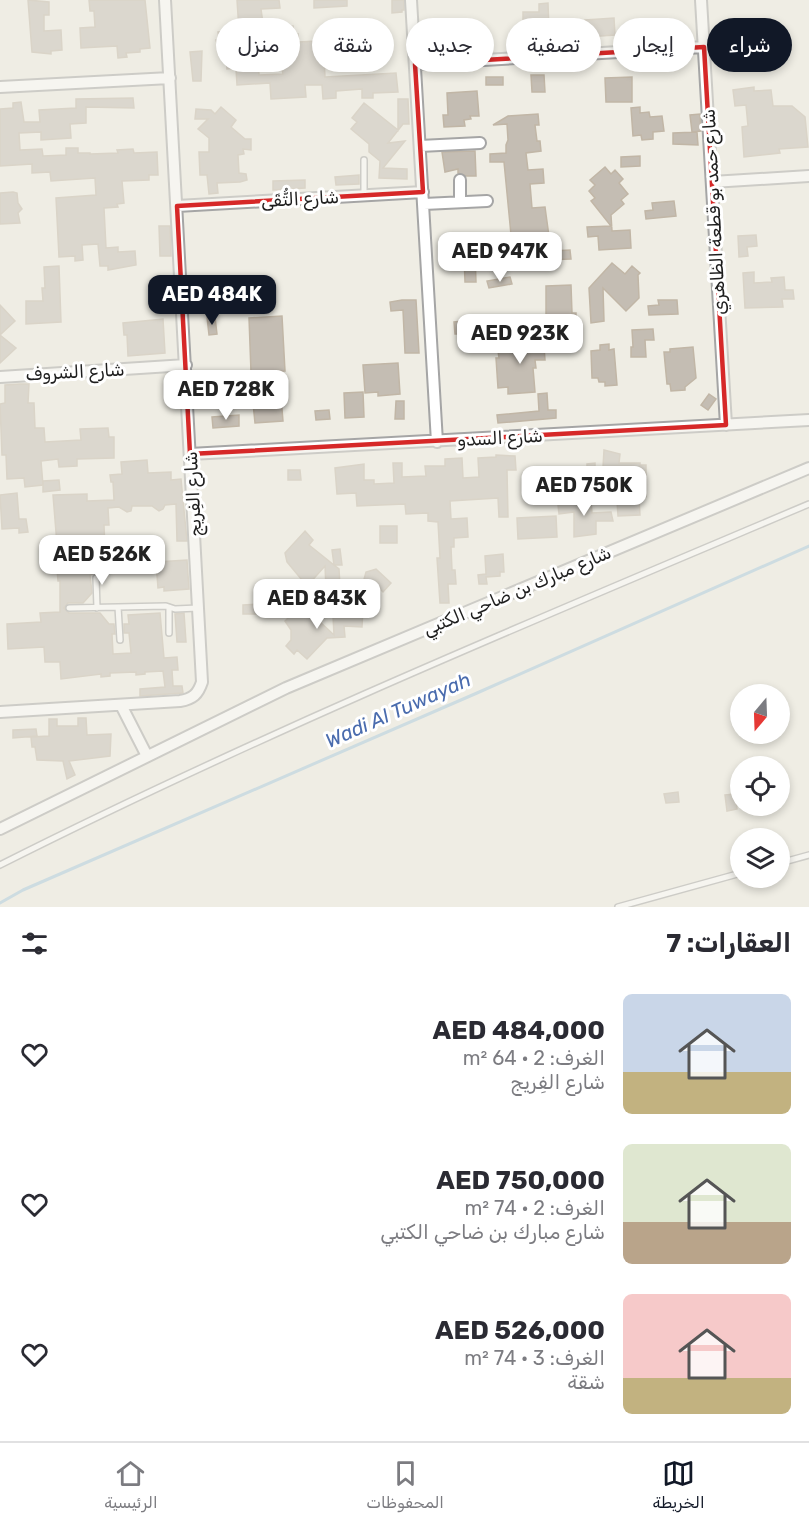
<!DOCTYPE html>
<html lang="ar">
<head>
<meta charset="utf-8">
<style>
	:root { --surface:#fff; --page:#f7f7f7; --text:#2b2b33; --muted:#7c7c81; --line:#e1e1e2; --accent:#111827 }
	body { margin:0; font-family:Rubik,Vazirmatn,sans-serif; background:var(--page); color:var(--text); direction:rtl; height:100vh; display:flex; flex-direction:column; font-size:22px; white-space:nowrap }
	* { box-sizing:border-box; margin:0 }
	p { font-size:20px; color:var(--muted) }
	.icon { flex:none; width:33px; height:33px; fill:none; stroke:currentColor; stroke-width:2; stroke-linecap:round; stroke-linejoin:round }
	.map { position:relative; height:907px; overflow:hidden; direction:ltr }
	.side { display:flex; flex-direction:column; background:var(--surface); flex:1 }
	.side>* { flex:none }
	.banner { position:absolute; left:18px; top:18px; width:774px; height:54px; direction:rtl; display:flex; gap:12px }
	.needle { width:39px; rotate:199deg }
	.tools { position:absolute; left:730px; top:684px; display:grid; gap:12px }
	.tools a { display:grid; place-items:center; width:60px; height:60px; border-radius:50%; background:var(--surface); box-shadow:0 3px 9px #0003; font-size:30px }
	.price { position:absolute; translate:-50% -51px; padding:0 14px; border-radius:12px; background:#fff; color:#222; font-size:20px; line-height:39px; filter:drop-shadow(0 2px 3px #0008) }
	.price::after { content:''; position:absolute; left:50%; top:36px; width:18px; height:14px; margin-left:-9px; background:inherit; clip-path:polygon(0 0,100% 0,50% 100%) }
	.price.selected { background:var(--accent); color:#fff }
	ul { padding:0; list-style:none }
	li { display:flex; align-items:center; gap:18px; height:150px; padding:0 18px }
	li span { display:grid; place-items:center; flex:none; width:168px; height:120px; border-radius:9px; color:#555 }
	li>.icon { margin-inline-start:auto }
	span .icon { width:72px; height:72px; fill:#fffc; stroke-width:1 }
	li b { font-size:26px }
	h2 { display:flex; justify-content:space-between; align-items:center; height:72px; padding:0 18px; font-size:26px }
	.tag { padding:0 21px; border-radius:27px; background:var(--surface); box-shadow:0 3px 9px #0003; font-size:21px; line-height:54px }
	.tag.selected { background:var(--accent); color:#fff }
	.menu { display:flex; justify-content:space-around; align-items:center; height:84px; border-top:2px solid var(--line); background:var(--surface); font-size:16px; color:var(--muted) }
	.menu a { display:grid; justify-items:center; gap:3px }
	.menu .selected { color:var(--accent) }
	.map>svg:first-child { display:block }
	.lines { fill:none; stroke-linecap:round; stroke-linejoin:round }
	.stream { stroke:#a4c7dd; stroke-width:3 }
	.building { fill:#c4bdb3; stroke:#c1b6a6; stroke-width:1.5 }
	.service-casing { stroke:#a5a5a5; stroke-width:8 }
	.minor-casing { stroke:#a5a5a5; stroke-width:14 }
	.service { stroke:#fff; stroke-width:5 }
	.minor { stroke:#fff; stroke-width:10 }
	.marked { fill:none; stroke:#d62828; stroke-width:4.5; stroke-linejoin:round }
	.labels { text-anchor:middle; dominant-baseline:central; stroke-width:6; stroke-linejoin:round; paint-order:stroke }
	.street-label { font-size:18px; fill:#1e1e1e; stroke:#fff }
	.water-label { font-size:20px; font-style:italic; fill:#4a6cae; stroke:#fff }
</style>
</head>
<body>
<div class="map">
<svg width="809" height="907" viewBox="0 0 809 907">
	<rect width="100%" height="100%" fill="#efede4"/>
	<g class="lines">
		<path class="stream" d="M0,903L23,890L477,693L809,546"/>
	</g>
	<path class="building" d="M28,0L49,2V15H44V31L61,30L62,50L51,51V54L32,52Z
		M89,0H145L150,48L140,49V52L126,53L127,57L118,58L117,46L81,48L80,28L95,27L94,11H90Z
		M237,0H279L280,8L261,9L268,60L258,61L259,75L283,74L281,65H285L280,27L293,26L294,35L298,34V42L317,41L318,56H324L325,77L396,73L398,92L373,93V98H362V89L336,91V98L323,99L322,85H305L306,97L271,99L270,83L237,85L236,68L227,69L226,56L221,57L216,40H219L218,32L239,30Z
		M314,0H347V6L314,8Z
		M392,0H404V10H402V12L392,13Z
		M548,3L549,32L523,33V12H539V4Z
		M614,18L615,35L586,37L585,20Z
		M202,51L201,81H193L190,52Z
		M531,75H544L545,92H532Z
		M486,77H503V85H486Z
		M632,77V102H606L605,78Z
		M754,87V91L771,90L773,106H792L805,117L808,147L779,149L780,153L744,157L742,127L748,126L746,105L735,106L733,90Z
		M477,91L479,116H470L471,119L464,120L465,126L444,127L443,115H448L447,93Z
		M133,98L134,108L86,107V123L70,124L71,138L41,140V132L19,133L20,150L42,149L43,156L66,155V148H78V153H90V154L118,153L117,150L133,149L134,153L157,152L158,175H149V180L122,181L124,203L117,204L118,207L104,208L106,248L118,247V252L135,251L136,265L108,270V266H100L98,244L82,245L83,260L75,261V256L59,257L56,198L96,195L95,178L51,181L50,172L32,173V164L0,166V109L13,108V103L21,102L24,122H40L39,110L76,108V99Z
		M398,99H408L409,124H403L388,143L405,141L383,168L407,169V179L379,178L380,161L369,152V144L351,129L357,122L352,118L364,103L398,130Z
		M221,107L236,120L231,127L245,139H251V150L243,149L244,154L238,155L239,173L246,174L247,180L240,182L217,183L218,193L209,194L207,175H200L199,152H209V138L198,129L208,119H195L196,109L211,110L215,114Z
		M640,107V113L649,112L650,117L662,116L664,131L653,132V139L642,140L641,135L633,136L631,108Z
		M538,114L539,125H535L537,141H540L541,151L526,153L528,170L543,169L544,183L530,184L532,208L545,207L551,251L570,250L571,259L542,260L541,243L512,245L504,162H490V154L506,153V145L508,140L507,124L493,125L508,116Z
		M700,114L701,131L692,132L690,115Z
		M697,132L698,145L673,144V133Z
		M475,151L476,176H466L458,173V169L445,172L442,152Z
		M640,156V166L621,167V157Z
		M605,167L611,174L615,170L623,179L619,183L628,194L621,200L624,204L611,215L612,231L630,230L631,248L599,250L598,236L588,237L587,227L611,226L591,201L595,198L589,191L595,185L590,180Z
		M359,175V184L336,185L335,177Z
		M305,180V188L273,190V181Z
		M13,192L17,193L18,203L22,209L18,213L20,223L0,224V193Z
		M674,201L676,216L646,219L645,211L653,210L652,203Z
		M159,226H170L171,256H160Z
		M756,235L757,246L747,247L748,256L739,257L738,236Z
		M464,254H475L476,282H465Z
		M612,263L625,274L632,266L640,273L638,275L639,298L626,311L603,288L604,321L591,323L589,288Z
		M59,266L61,322L26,324V301H43L42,288H45L44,267Z
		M754,272V283L772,282L771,278L784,277L785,290H793L794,299H782L783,307L745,308L743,273Z
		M510,277L512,284L489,288L487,281Z
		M571,285L572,313H576V329H565L564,320H546V286Z
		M163,297H172L173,309L164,310Z
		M402,300H416L419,353H405L403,310L391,311L390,302Z
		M658,300H677L678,314L649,315L648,306L659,305Z
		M0,305L15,321L0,335L16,348L0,363Z
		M282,316L285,371L251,372L249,318Z
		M207,317H215L217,334L209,335Z
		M163,319L165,353L128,356L127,335H124L123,323Z
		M464,321H474L475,334H455L454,322Z
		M653,329L654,340H645L646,357H631V347H633L632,330Z
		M543,334L545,360H535L536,368H533L535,392L508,394V387L498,388L496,358H499L498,351L521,349L520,335Z
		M609,344V350L614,349L617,385L605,386V382H599L598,378H592L591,351L600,350V345Z
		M693,347L696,378L685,387V390L671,391L670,384H667L664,352H670V349Z
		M398,363L400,394L378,396V392L365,393L363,365Z
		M20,384H29L28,403H34L35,428H44L45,442L81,440L80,429L108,428L109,437H114V458L77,459V466L59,467L58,459L41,461L43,485L25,487L24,478L7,479L6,455H2L0,404L5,403V385Z
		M363,392L364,417L345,418L344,393Z
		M252,393H260V398L281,397L283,421L255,423Z
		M547,393L548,410H556V418L498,423L497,415L539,411L538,394Z
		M709,394L716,399L708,410L701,405Z
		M396,401H404V419H395Z
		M329,410L330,419L316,420L315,411Z
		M239,415V426L213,428L212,417Z
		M604,450L620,454L619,463H640V465H646V497L639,499L640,515L618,516L616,485H610L611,468L603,467Z
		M496,455L515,456L516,470H507L508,517H499L498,498L450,501L451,519L467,518L468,537L454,538V547H451L452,570H455L456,584H448L449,603H440L437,558H440L438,522L428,521V513L406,514L405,504L357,506L356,493L337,494L335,468L364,464V480H374V484L394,483L393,463H402V477L426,476L425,466H445V459L462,458L463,478L479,477L478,458L496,457Z
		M147,460L148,473L171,472V480L181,479L187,541H177L176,504L165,505L163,509L159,511L152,506H132L131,511L127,512L119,507L108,508L109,525H104L105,551H113V561H106L107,574L95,573L90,575L92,593L83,603H68L64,608L69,613H100L109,624H114L115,634H112L113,654L131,653L129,633H124V624H129L128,615L160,613L164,658L177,657L178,670H172L173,686H182L183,693L140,696V689L165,687L163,671L145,672V674L136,675V672L110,673V676L101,677V674L61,679L60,662H45L44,647L8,649L7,624L41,622L40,613L60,612V581H58L57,569H59L53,495L87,494V501L114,500L113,482H111L110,475L122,474L121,462Z
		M595,463V472H589L590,489L569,490L568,468H587V464Z
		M288,470H300L301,480H288Z
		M59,480L60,490L43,492V481Z
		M17,493L19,519H26L28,532L19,533V528L2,529L0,495Z
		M591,500L592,513L611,512L613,521H596V534L574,537V512L559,514L558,505Z
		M556,516L557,537L518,539L517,518Z
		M380,526H397V543H380Z
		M305,531L313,540L309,545L334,565L332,550L340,549L342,565H334L339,569L340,587L326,588L325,566L307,586L287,562L285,553Z
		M146,540H159V555H147Z
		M503,554L504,572H500V576L486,577L487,584H479L478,575L486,574L485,556Z
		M187,560L189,589L164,591V587L158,588L156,562Z
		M376,569L391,583L383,592L375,584L373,595H364L363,583L366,572Z
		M262,587H279V595L262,596Z
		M259,604L260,614H243V605Z
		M304,607L334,635L333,616L354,614V609H363L362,627L344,626L345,637L327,638L307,659L297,650L294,654L286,646L291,640V630L285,621L298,608L301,611Z
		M184,613L186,642H177L175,614Z
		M78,718H86L87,735L111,734L110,756L69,761L75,775L67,779L63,761L37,760L35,747H32L31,737L49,736V719H57V726H78Z
		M36,729L37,736L13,738V730Z
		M678,792L679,802L666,803L664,794Z
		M735,794L737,809L727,811L725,795Z"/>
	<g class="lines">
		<defs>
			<path id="service" d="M364,160V196
				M96,578L97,608
				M118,607L120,640
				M169,607V633
				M69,608L166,606L175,609L198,608
				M780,863L809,855
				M0,865C264,732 537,619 809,504
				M618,907L741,873"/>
			<path id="minor" d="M411,0L437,442
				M701,0L726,425
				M415,64L704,47
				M0,87L170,78
				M420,146L480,143
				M460,180V202
				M712,182L809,176
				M424,204L487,201
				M177,206L423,192
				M0,377L186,365
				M190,454L809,420
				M121,705L147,756
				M0,712L180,701C193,699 198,694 202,682L165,0
				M0,829L286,688L809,468"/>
		</defs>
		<use href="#service" class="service-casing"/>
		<use href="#minor" class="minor-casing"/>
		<use href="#service" class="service"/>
		<use href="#minor" class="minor"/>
	</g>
	<path d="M0 0H809V907H0ZM704,47L726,425L190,454L177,206L423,192L415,64Z" fill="#efede4" fill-opacity=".55" fill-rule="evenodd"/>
	<path class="marked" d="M704,47L726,425L190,454L177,206L423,192L415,64Z"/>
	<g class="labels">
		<g class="street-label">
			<text transform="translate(300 199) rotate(-3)">شارع التُّقَى</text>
			<text transform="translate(714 212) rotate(-93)">شارع حمد بو قطعة الظاهري</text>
			<text transform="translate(75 372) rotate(-3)">شارع الشروف</text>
			<text transform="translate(500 438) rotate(-3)">شارع السدو</text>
			<text transform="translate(193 494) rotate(-93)">شارع الفِريج</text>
			<text transform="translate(517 591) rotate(-23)">شارع مبارك بن ضاحي الكتبي</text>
		</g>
		<g class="water-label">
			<text transform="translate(398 710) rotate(-24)">Wadi Al Tuwayah</text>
		</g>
	</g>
</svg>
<div class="tools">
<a><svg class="needle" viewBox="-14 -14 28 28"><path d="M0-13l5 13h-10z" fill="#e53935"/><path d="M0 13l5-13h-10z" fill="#7c7c81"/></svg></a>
<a><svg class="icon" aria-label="locate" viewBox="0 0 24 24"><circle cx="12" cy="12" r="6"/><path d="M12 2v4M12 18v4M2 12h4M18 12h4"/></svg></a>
<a><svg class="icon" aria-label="layers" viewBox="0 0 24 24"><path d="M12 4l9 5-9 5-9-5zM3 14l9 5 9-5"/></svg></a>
</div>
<b class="price" style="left:500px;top:283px">AED 947K</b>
<b class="price selected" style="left:212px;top:326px">AED 484K</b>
<b class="price" style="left:520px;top:365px">AED 923K</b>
<b class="price" style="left:226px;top:421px">AED 728K</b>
<b class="price" style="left:584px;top:517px">AED 750K</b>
<b class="price" style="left:102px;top:586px">AED 526K</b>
<b class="price" style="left:317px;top:630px">AED 843K</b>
<div class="banner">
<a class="tag selected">شراء</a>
<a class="tag">إيجار</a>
<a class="tag">تصفية</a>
<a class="tag">جديد</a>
<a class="tag">شقة</a>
<a class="tag">منزل</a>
</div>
</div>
<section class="side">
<h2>العقارات: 7<svg class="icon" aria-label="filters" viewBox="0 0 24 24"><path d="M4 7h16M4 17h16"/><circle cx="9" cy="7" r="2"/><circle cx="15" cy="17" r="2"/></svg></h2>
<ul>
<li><span style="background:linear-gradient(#c9d6e8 65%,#c2b280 0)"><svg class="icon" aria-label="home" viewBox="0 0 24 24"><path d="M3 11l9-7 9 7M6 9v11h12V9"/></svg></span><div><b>AED 484,000</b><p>الغرف: 2 · 64 m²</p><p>شارع الفِريج</p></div><svg class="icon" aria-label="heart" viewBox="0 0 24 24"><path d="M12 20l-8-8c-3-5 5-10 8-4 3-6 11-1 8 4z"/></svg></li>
<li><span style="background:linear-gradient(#dfe7d0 65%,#b9a48a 0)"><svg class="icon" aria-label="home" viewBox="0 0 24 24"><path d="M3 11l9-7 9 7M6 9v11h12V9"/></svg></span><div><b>AED 750,000</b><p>الغرف: 2 · 74 m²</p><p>شارع مبارك بن ضاحي الكتبي</p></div><svg class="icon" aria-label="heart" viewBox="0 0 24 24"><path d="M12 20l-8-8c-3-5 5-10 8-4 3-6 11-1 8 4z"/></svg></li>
<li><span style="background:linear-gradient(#f6c9c9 70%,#c2b280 0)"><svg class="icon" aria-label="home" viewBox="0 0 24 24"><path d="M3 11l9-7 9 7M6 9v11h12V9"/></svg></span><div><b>AED 526,000</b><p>الغرف: 3 · 74 m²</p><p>شقة</p></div><svg class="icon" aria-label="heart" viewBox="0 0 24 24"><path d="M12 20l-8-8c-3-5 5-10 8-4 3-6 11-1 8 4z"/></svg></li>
</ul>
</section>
<nav class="menu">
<a class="selected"><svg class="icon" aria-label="map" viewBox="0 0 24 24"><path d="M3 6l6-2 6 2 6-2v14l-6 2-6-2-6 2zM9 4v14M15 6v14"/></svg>الخريطة</a>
<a><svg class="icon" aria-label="saved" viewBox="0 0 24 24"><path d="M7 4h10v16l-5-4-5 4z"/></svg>المحفوظات</a>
<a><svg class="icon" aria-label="home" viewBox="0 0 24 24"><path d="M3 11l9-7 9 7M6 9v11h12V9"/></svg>الرئيسية</a>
</nav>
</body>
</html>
